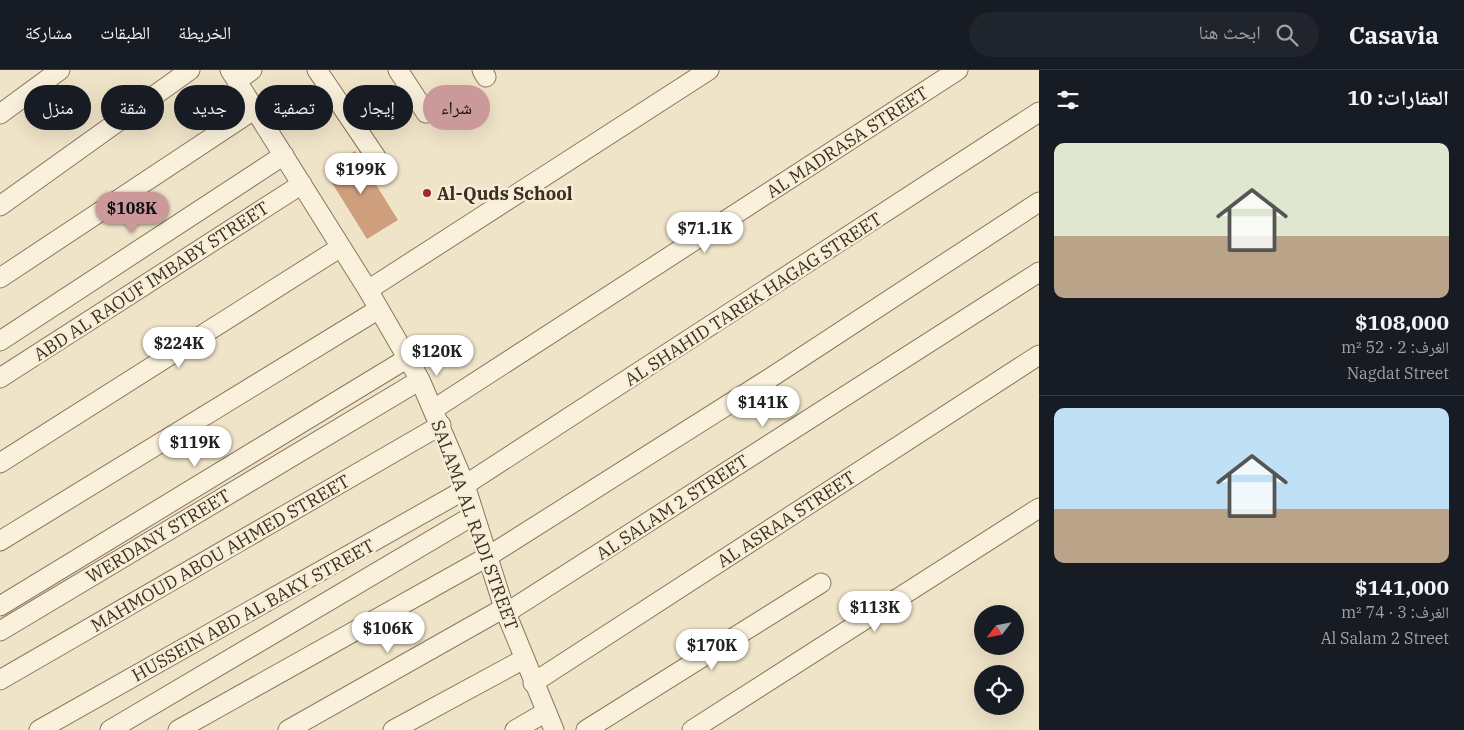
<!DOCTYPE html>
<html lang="ar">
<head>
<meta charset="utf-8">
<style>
	:root { --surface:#171b24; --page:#20242c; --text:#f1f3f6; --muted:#9ea1a6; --line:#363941; --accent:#cc999b }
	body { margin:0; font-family:"IBM Plex Serif","Noto Naskh Arabic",serif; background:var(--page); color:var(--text); direction:rtl; height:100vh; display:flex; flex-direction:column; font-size:19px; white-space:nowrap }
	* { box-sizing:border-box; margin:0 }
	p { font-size:16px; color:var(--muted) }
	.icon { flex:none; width:28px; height:28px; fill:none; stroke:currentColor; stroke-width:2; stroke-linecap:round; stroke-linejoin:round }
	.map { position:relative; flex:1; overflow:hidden; direction:ltr }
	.panel { display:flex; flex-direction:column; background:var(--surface); width:425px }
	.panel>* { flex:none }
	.top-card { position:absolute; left:15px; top:15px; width:475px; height:45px; direction:rtl; display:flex; gap:10px }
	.needle { width:32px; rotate:238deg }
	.tools { position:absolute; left:974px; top:535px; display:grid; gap:10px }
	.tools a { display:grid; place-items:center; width:50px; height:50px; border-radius:50%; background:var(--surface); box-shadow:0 5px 20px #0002; font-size:25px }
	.price { position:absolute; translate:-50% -42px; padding:0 11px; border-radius:18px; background:#fff; color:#222; font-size:16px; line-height:32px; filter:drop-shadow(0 1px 2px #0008) }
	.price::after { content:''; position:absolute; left:50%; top:30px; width:15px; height:11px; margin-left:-8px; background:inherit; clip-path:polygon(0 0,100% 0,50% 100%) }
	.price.on { background:var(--accent); color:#111 }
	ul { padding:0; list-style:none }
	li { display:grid; align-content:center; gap:10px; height:265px; padding:0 15px }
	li+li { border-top:1px solid var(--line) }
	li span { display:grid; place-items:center; height:155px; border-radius:10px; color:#555 }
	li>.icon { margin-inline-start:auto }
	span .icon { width:90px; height:90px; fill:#fffc; stroke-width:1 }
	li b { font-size:21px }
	h2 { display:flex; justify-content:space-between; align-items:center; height:60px; padding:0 15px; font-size:21px }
	.pill { padding:0 18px; border-radius:22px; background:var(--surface); box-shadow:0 5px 20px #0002; font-size:18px; line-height:45px }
	.pill.on { background:var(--accent); color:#111 }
	header { display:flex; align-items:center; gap:30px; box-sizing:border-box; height:70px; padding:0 25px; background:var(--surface); border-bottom:1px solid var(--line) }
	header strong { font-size:24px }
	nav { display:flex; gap:28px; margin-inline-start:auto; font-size:18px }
	.search { width:350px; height:45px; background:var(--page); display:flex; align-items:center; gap:12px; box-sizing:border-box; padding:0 18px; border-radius:28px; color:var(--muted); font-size:19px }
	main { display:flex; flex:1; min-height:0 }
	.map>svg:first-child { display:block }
	.building { fill:#cf9f7d }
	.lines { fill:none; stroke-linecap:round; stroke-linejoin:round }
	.street-casing { stroke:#8d765c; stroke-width:21 }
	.street { stroke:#faf1dc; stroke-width:19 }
	.poi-dot { fill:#9e2a2b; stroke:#f7eed8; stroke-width:2 }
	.labels { text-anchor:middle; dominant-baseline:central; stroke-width:5; stroke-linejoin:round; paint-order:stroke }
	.street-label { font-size:18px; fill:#3d2e20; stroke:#f7eed8 }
	.poi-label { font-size:18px; font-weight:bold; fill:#3d2e20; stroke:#f7eed8; text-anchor:start }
</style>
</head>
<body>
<header>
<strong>Casavia</strong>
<div class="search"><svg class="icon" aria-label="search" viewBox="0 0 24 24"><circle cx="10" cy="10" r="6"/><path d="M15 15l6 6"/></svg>ابحث هنا</div>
<nav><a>الخريطة</a><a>الطبقات</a><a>مشاركة</a></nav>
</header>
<main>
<section class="panel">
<h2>العقارات: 10<svg class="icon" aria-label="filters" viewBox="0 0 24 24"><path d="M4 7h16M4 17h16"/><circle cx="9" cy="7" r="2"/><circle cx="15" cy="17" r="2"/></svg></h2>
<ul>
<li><span style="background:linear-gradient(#dfe7d0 60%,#b9a48a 0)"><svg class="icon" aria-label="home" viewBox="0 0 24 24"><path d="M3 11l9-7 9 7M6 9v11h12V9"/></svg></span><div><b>$108,000</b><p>الغرف: 2 · 52 m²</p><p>Nagdat Street</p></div></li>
<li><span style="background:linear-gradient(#bfe0f5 65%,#b9a48a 0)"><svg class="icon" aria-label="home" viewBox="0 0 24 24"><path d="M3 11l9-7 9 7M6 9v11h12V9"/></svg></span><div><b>$141,000</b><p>الغرف: 3 · 74 m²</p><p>Al Salam 2 Street</p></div></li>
</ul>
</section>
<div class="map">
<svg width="1039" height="660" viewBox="0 0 1039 660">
	<rect width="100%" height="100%" fill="#f0e4c8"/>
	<path class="building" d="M355,81L398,150L367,169L324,100Z"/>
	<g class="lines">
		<defs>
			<path id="street" d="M230,0L368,220L420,310L465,415L504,538L554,660
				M317,0L376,87
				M398,0L426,43
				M482,0L486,7
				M237,11L252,0
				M0,44L60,0
				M0,136L190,0
				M0,208L255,39
				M368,220L709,0
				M0,271L284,85
				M0,308L302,114
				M434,339L958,0
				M0,393L341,177
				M465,415L1039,42
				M0,471L379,239
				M0,536L408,288
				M506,543L1039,202
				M0,561L420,310
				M0,610L441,355
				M533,613L1039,285
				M39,660L466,419
				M110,660L474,445
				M178,660L487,487L767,310L1039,132
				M288,660L504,538
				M393,660L524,589
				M515,660L546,642
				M586,660L821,513
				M692,660L1039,438"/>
		</defs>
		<use href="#street" class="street-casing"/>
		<use href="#street" class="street"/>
	</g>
	<circle class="poi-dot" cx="427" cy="123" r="5"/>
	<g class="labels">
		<g class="street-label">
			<text transform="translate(847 72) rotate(-33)">AL MADRASA STREET</text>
			<text transform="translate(151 211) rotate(-33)">ABD AL RAOUF IMBABY STREET</text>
			<text transform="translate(753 229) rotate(-33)">AL SHAHID TAREK HAGAG STREET</text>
			<text transform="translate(672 437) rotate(-33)">AL SALAM 2 STREET</text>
			<text transform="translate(786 449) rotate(-33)">AL ASRAA STREET</text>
			<text transform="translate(475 455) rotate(70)">SALAMA AL RADI STREET</text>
			<text transform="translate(158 466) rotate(-31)">WERDANY STREET</text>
			<text transform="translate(220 483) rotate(-30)">MAHMOUD ABOU AHMED STREET</text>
			<text transform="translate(253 540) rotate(-29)">HUSSEIN ABD AL BAKY STREET</text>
		</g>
		<g class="poi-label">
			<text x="437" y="123">Al-Quds School</text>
		</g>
	</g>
</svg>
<div class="tools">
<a><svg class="needle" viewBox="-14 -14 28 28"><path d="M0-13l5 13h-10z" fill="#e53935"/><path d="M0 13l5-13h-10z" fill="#9ea1a6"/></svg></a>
<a><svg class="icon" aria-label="locate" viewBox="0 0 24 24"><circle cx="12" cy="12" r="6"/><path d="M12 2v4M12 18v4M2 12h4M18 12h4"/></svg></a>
</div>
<b class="price" style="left:361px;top:125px">$199K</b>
<b class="price on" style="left:132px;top:164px">$108K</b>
<b class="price" style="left:705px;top:184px">$71.1K</b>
<b class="price" style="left:179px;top:299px">$224K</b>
<b class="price" style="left:437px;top:307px">$120K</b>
<b class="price" style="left:763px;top:358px">$141K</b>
<b class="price" style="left:195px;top:398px">$119K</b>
<b class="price" style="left:875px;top:563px">$113K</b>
<b class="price" style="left:388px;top:584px">$106K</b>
<b class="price" style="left:712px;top:601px">$170K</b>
<div class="top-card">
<a class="pill on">شراء</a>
<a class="pill">إيجار</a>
<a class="pill">تصفية</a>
<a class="pill">جديد</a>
<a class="pill">شقة</a>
<a class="pill">منزل</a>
</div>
</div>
</main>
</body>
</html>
